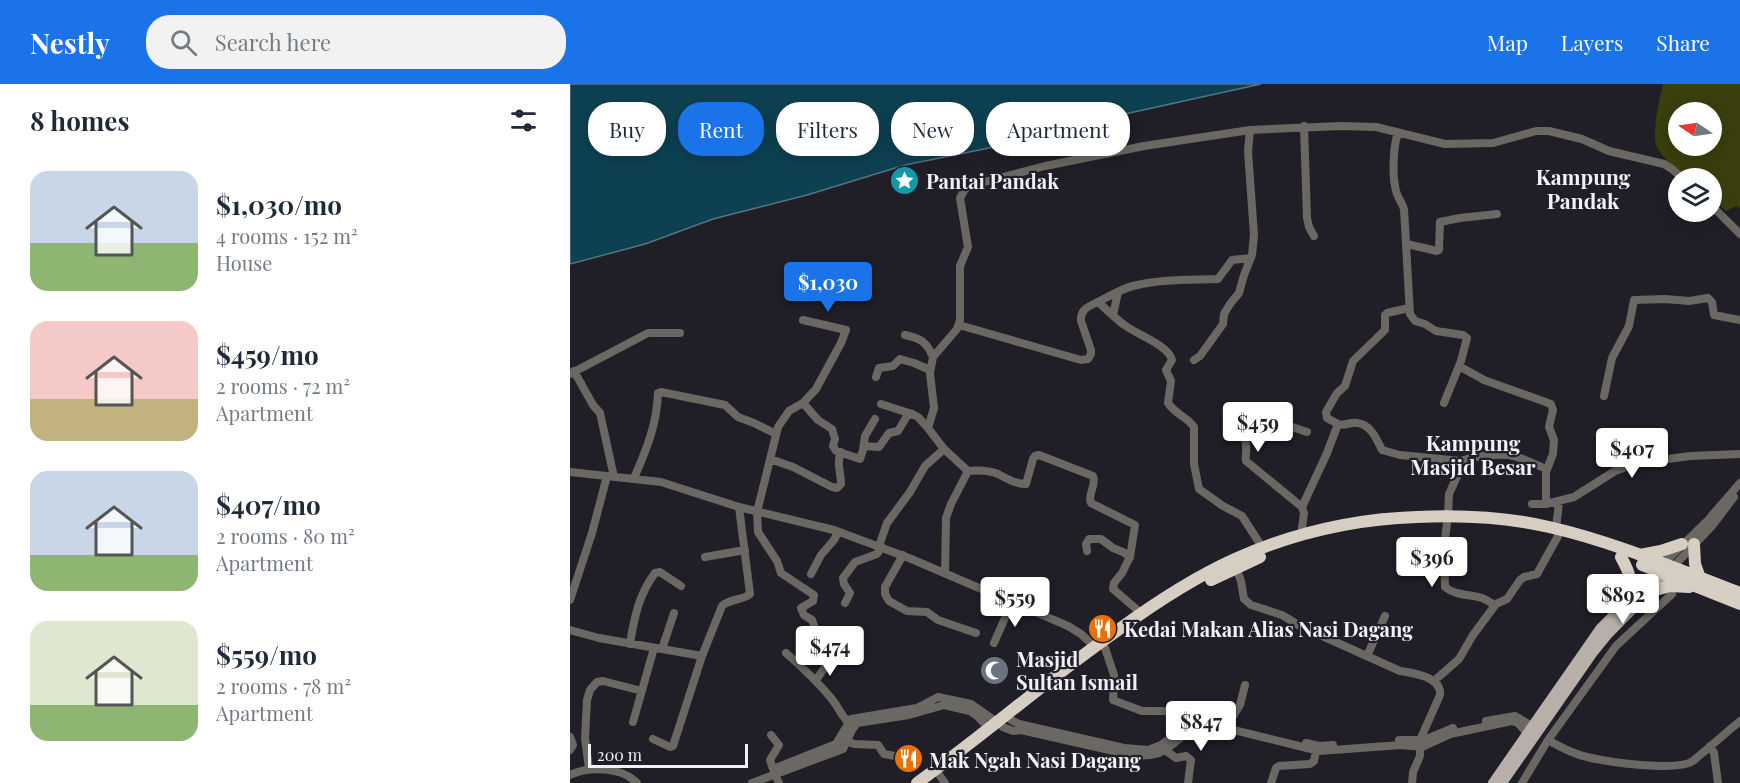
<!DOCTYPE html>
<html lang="en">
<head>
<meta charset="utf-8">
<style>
	:root { --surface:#fff; --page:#f2f2f3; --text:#1f2937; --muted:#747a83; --accent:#1a73e8 }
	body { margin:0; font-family:"Playfair Display",serif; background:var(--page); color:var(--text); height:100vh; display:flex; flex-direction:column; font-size:22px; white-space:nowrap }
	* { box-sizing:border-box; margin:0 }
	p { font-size:20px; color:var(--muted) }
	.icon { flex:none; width:33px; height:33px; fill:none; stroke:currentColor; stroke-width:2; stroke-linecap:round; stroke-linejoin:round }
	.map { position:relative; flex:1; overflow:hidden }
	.details { display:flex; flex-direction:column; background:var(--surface); width:570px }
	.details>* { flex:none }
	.top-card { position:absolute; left:18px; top:18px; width:570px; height:54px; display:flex; gap:12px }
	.needle { width:39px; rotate:283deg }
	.controls { position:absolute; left:1098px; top:18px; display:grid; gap:12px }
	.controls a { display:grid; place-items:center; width:54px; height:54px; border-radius:50%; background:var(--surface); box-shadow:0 3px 15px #0003; font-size:30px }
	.scale { position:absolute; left:18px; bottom:15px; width:160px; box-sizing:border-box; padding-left:6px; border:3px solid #f1f0f7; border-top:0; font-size:16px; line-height:21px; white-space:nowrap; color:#f1f0f7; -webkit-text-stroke:4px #201f28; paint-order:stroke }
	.price { position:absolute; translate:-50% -51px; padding:0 14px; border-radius:6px; background:#fff; color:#222; font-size:20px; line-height:39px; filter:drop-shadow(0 2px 3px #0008) }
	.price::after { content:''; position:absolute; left:50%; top:36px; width:18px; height:14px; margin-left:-9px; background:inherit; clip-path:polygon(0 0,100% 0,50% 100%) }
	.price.active { background:var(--accent); color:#fff }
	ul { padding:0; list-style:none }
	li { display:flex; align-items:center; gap:18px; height:150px; padding:0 30px }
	li span { display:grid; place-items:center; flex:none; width:168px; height:120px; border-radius:18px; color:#555 }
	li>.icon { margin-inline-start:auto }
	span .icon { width:72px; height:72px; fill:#fffc; stroke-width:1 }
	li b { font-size:26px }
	h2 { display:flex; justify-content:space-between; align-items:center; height:72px; padding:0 30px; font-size:26px }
	.chip { padding:0 21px; border-radius:24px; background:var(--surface); box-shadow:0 3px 15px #0003; font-size:21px; line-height:54px }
	.chip.active { background:var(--accent); color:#fff }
	header { display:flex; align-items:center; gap:36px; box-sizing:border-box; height:84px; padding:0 30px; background:var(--accent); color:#fff }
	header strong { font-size:28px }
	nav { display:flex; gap:33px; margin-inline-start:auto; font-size:21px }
	.search { width:420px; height:54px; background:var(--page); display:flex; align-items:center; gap:15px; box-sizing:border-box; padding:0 21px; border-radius:24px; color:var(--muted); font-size:22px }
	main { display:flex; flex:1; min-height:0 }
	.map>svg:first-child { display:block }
	.green { fill:#3b3f0d; fill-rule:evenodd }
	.water { fill:#0d4152; stroke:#517684; stroke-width:1.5 }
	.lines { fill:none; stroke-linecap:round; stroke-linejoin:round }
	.minor { stroke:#6b6864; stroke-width:8 }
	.major { stroke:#b8b0a8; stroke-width:10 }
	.highway { stroke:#d6cdc3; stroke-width:12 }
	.labels { text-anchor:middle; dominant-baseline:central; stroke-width:4.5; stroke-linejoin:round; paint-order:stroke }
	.poi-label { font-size:20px; font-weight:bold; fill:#f1f0f7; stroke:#201f28; text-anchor:start }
	.neighbourhood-label { font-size:21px; font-weight:bold; fill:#f1f0f7; stroke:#201f28 }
</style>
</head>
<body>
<header>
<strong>Nestly</strong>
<div class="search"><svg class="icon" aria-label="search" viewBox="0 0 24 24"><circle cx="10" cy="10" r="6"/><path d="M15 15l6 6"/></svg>Search here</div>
<nav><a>Map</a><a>Layers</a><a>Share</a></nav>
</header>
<main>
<section class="details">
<h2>8 homes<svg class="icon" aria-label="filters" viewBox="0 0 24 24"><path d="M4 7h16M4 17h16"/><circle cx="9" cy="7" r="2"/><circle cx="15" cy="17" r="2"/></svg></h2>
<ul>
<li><span style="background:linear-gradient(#c9d6e8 60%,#8fb573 0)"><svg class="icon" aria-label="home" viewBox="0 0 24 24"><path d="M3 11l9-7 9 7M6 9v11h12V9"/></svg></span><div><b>$1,030/mo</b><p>4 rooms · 152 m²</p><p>House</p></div></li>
<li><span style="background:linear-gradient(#f6c9c9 65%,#c2b280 0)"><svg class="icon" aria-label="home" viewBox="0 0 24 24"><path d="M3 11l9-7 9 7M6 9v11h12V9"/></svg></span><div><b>$459/mo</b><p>2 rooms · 72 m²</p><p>Apartment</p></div></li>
<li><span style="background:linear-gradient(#c9d6e8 70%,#8fb573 0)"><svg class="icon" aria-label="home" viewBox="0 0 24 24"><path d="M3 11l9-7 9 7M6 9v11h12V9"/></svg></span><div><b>$407/mo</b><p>2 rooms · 80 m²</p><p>Apartment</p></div></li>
<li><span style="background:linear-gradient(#dfe7d0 70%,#8fb573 0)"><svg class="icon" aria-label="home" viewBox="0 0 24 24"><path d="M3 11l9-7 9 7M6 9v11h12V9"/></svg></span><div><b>$559/mo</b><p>2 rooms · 78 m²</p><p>Apartment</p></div></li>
</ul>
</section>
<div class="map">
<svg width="1170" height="699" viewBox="0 0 1170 699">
	<rect width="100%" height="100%" fill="#201f28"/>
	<path class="green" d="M1093,0H1170V124L1166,122L1156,127L1142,115V94H1117C1106,85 1094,76 1087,63C1081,50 1090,14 1093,0ZM1108,28H1142V62H1108Z"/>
	<path class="water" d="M0,0H691L455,52L419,64L335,81L237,111L143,135L75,160L0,180Z"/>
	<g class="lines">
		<path class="minor" d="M734,42L737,134L739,143L744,152
			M828,48C823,64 822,91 826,107C828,114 832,119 834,125L840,230L845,237L855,240L866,247L893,251L897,254L891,277L874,319
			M1142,122L1170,150
			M837,160L867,167L869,166L870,138L890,134L927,130
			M528,218C536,225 544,233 553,240C565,250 599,261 602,276L596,286L601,297L598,319C605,330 617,333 624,343V380L629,405L653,422L672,432L692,463
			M543,231L548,208
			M233,236L276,246L271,259L246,305L233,319L219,327L208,343L187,428L188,448L207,477L211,489L244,511L243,517L231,524L234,531L242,536L246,547C250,549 256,550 259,553C271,564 253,586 246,596
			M389,241L511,276L518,275L521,270V266L511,237C510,225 519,222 528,218C540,212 551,205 563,202C591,195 619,196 648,195L662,176L681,174
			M335,251C350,254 357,258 363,273
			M624,276L630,272L653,240L654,230L660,220L669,209L674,191L682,171L684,151L678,67L680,46
			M889,282L914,296L981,320L983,326L979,343L984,356L983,370L976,388V420
			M4,287L23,321L30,329L44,393
			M0,290L78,249H110
			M306,293L309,284L323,282L330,275L344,279L360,286
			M1034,312L1042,274L1059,242L1064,216L1095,215L1119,217L1138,214L1142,218L1144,231L1170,236
			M233,319L248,336L262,345L265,355L263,362L266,367L290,375L293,366L295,352L305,335
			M311,320L342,330L348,333L358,344L374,365L398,387L381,420L376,434L375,489
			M768,340C775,342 780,338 787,339C801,340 807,356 812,366L830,371L891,377C903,372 932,369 944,372C955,375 966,381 977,385
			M358,344L364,324L360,289L363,273L387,245L390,236V182L398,163L390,114L395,105L399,102L475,82L574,62L680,46L771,42L806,43L875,60L923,59L966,47H979L1012,55L1039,67L1094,80L1102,85L1112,94
			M294,362L309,363L319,349L328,347L337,332L342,330
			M200,375L223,383L262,403L267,404L271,400C271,387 266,381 271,368
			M398,387C409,386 418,386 428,390C438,395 445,400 456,400L463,375L465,372L469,371L523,392C527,401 517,410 521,419L565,441L560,473L552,489L544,499L543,505L571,529
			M0,388L91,398L169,423L264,446L339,474L498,542L511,550L524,562
			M64,394C76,367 87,340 88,309L91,308L155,321L168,333L184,339L206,350
			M962,420H976L1004,413L1045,387L1068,379L1120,372L1170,370
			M732,423L676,377C675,372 677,366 676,361C674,347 674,348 680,335L682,334L699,335L737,348
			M878,432L879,410L889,388L891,377
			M877,439L874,463L875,503C886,512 900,510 912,514C917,516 921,519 925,521
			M986,445L989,418
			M731,451L734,429L732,423L757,369L768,340L757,334L756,328L767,309L775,302L783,277L815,246V231L817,229L839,224
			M309,462L317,439L340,408L355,382L374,365
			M517,467L516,460L519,455H531L543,464L553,468L560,473
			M333,471L315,503V510L319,517L337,527L357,528L368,536L406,549
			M135,473L175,466
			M1093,480L1138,436L1170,399
			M666,484L671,497L674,515L681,521L712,531L730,542L830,587C844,589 872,593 870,611L850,656V672L843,688L842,699
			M1102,484L1142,442L1164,413
			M241,490L251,471L264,456L268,448
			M0,516L22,449L37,392
			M275,519L280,509L274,500L273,494L285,478L307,470L312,463
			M0,546L29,554L132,572
			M424,559L442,518
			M60,560C64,534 69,510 85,489L90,488L111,502
			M535,564L544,591L543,616L572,627H607L617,640
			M92,565L104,529
			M216,569C232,583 247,597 261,614C268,622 273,635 281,641
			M797,572L815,532
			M864,597L889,575L903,551L926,520L937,515L950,496L954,493L967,490L988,452
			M441,636L449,640L554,664L578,666L591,661L624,637L649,636
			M916,637L945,632L962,642
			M63,638L84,564
			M659,639L670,621L675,601
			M433,643L443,647L451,646L566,672L580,671L589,669L595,666L623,644L643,641L749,667L831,661L852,663L880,650L942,637L948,639L957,649
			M201,651L209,661L200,676L203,685L266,660L281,635L347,624L368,613L401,620L427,638
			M0,653L3,661L0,666
			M83,655L100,663L103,662L132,572L152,522C160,514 172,517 180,510L169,423
			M829,656H854L883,644
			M978,656C990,663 1003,670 1017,673C1037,678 1106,688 1123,677L1170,637
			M277,657L284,660L308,661L314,670L331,673L332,681
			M736,659L749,662L763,661
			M1140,662L1144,669L1148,699
			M595,666L606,674L616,672L621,676L618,699
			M19,685L15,654L17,616L20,606L27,598L33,597L72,607
			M205,690L209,699
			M0,691C19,682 52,683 67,699
			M370,692L375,699
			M182,699L273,665L282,646L287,639L339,631L374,621L400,627L407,632L419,644
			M701,699L706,684L709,682L740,680L744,677L746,667
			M952,699L978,656L1046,562L1102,510"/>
		<path class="major" d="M923,699L1030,545L1092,482
			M932,699L1024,567L1037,551L1101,486"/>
		<path class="highway" d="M1124,460L1125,480L1130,494
			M1070,471L1091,467L1112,460
			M1051,473C1061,491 1063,498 1056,518
			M1072,481L1170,520
			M641,496L690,473
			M1078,508L1100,502L1119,503
			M347,699C415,650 479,594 548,546C585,519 623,494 665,475C723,449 784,435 847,433C891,431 936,433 979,443C1045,458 1107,485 1170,509"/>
	</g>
	<defs>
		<symbol id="sight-disc" viewBox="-11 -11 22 22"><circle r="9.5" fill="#0f9aa8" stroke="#201f28"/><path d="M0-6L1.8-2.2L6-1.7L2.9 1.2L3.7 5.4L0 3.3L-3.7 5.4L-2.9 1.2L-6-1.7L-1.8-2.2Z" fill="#fff"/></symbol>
		<symbol id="restaurant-disc" viewBox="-11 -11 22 22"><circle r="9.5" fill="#e8710a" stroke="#201f28"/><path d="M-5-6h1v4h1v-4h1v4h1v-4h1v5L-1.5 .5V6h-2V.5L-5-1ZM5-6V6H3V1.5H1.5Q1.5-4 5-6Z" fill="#fff"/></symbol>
		<symbol id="mosque-disc" viewBox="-11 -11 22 22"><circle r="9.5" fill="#6b7280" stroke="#201f28"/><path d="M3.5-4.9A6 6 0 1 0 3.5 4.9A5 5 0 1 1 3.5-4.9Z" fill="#fff"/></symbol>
	</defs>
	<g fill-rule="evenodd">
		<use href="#sight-disc" x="318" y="80" width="33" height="33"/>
		<use href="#restaurant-disc" x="516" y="528" width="33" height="33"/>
		<use href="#mosque-disc" x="408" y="570" width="33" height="33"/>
		<use href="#restaurant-disc" x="322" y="658" width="33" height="33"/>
	</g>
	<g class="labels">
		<g class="poi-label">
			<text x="356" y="96">Pantai Pandak</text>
			<text x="554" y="544">Kedai Makan Alias Nasi Dagang</text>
			<text x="446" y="574">Masjid<tspan x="446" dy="23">Sultan Ismail</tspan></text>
			<text x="359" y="675">Mak Ngah Nasi Dagang</text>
		</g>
		<g class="neighbourhood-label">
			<text x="1013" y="92">Kampung<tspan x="1013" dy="24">Pandak</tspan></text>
			<text x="903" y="358">Kampung<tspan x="903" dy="24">Masjid Besar</tspan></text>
		</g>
	</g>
</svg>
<div class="controls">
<a><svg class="needle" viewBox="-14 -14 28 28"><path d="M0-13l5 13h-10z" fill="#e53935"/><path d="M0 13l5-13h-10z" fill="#747a83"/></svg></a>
<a><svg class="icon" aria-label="layers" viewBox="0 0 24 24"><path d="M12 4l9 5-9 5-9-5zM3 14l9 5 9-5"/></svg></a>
</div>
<div class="scale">200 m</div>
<b class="price active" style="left:258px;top:229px">$1,030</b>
<b class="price" style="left:688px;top:369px">$459</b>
<b class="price" style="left:1062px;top:395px">$407</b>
<b class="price" style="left:862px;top:504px">$396</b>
<b class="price" style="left:1053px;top:541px">$892</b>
<b class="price" style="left:445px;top:544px">$559</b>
<b class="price" style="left:260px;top:593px">$474</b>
<b class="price" style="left:631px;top:668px">$847</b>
<div class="top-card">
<a class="chip">Buy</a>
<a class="chip active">Rent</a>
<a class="chip">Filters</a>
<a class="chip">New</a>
<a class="chip">Apartment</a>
</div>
</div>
</main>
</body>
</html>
